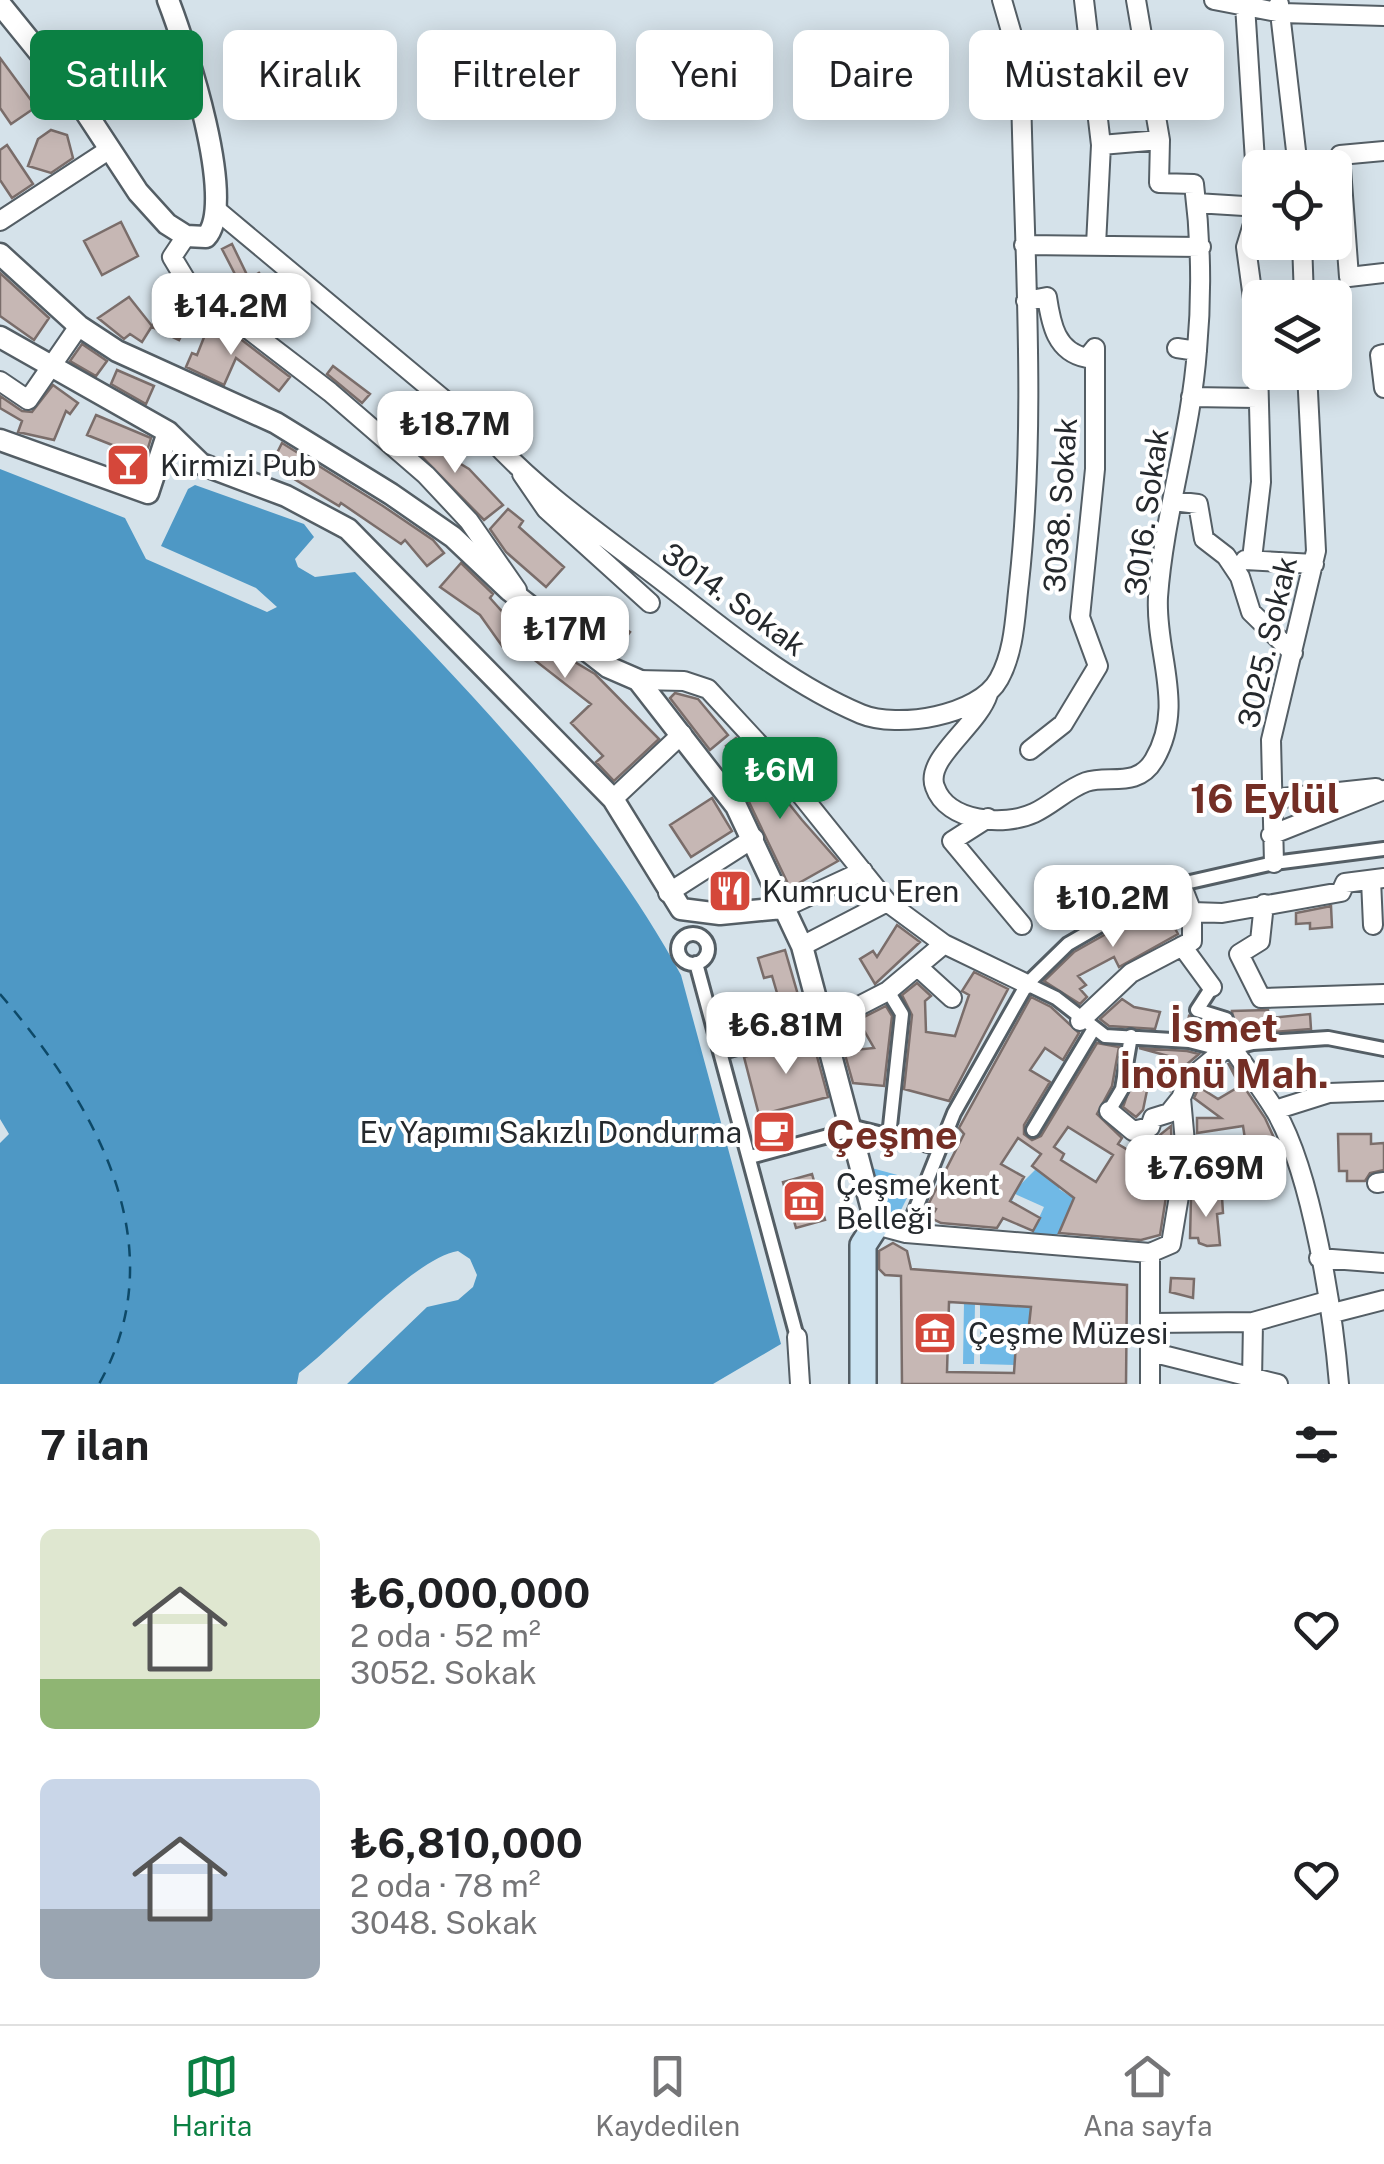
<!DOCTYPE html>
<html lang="tr">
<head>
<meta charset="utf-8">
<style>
	:root { --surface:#fff; --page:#f6f6f6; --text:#202124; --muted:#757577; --line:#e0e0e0; --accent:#0b8043 }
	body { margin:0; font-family:"Public Sans",sans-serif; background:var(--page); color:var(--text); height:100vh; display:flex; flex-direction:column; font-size:38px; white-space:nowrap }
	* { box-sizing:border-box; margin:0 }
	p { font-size:32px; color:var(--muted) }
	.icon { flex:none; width:55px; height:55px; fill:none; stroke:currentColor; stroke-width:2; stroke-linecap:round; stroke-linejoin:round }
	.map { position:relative; height:1384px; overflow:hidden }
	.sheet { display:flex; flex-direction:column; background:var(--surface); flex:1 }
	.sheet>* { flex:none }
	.banner { position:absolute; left:30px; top:30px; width:1325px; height:90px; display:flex; gap:20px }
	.fabs { position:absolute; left:1242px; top:150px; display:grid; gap:20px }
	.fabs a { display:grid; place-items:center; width:110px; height:110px; border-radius:15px; background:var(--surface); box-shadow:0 5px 25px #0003; font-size:50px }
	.price { position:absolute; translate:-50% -85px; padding:0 22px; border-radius:20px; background:#fff; color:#222; font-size:32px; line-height:65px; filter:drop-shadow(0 2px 5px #0008) }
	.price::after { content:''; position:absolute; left:50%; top:60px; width:30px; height:22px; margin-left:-15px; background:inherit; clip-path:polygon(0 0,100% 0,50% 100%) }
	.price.current { background:var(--accent); color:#fff }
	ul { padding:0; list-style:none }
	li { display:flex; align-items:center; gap:30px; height:250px; padding:0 40px }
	li span { display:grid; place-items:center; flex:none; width:280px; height:200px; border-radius:15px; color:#555 }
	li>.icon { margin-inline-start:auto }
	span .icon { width:120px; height:120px; fill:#fffc; stroke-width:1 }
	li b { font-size:42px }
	h2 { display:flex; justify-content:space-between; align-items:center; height:120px; padding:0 40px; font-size:42px }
	.tag { padding:0 35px; border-radius:15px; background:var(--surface); box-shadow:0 5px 25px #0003; font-size:35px; line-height:90px }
	.tag.current { background:var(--accent); color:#fff }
	.menu { display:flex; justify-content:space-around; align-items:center; height:140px; border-top:2px solid var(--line); background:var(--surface); font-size:28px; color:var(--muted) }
	.menu a { display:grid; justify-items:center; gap:5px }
	.menu .current { color:var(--accent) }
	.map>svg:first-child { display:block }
	.green { fill:#70b9e6 }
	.water { fill:#4e98c5 }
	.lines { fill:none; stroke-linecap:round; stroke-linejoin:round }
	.ferry { stroke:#0d4968; stroke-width:2.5; stroke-dasharray:12 10; stroke-linecap:butt }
	.building { fill:#c6b7b4; stroke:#7a6d6a; stroke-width:2.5; fill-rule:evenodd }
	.pedestrian-casing { stroke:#545e65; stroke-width:18 }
	.minor-casing { stroke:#545e65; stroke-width:22 }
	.tertiary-casing { stroke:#545e65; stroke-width:25 }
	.secondary-casing { stroke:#545e65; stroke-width:30 }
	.pedestrian { stroke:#fff; stroke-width:12 }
	.minor { stroke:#fff; stroke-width:18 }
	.tertiary { stroke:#fff; stroke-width:20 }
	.secondary { stroke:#cae3f2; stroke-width:25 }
	.labels { text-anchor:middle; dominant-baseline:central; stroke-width:8; stroke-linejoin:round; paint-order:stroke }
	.poi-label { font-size:30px; fill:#25292d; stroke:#fff; text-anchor:start }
	.street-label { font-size:30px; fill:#25292d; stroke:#fff }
	.district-label { font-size:40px; font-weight:bold; fill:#732e25; stroke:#fff }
</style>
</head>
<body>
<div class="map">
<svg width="1384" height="1384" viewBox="0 0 1384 1384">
	<rect width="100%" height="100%" fill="#d5e2ea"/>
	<path class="green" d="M868,1167L916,1180L893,1226L884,1224Z
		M991,1169L1016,1189L1036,1169L1062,1183L1059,1189L1082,1204L1097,1180L1105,1184L1099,1241L1090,1238L1094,1224L1070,1208L1057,1236L1032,1233L1044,1207L1015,1194L1010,1206Z
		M964,1302L975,1303L974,1364H963Z
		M980,1304L1031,1307L1027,1344L1016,1343L1015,1365L980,1364Z"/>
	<path class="water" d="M0,469L125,518L146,559L267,612L277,607L256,588L161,546L188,489L195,485L304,524L314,537L295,559L298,567L315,577L355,572C475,698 597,821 681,975L781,1344L713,1384H347L427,1307L458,1300L473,1287L477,1275L470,1259L458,1251C415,1258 339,1343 299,1373L297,1384H0V1143L9,1134L0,1119Z"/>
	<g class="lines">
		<path class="ferry" d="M0,994C92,1101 178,1244 99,1384"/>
	</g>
	<path class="building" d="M0,58L36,107L11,124L0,108Z
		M51,130L67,135L73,158L51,173L28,166L38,139Z
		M7,145L33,184L12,198L0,180V150Z
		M121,222L138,256L102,275L84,241Z
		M232,244L249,279L259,273L273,290L250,315L223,294L240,284L222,249Z
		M0,273L49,318L34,340L0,316Z
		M129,297L152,326L142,342L130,334L124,339L98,318Z
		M166,300L193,313L179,340L152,327Z
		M212,317L290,377L279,391L236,358L224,385L186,367L192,353L197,355Z
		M82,344L107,361L96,376L70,361Z
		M333,366L370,394L362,403L327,374Z
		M117,370L154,386L146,404L111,384Z
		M53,385L78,403L70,414L66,411L54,440L18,432L22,421L0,408V396L22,411L32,412Z
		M96,415L151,438L145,458L87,435Z
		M383,417L469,469L503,505L484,520Z
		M282,443L383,506L433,540L444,553L427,566L405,540L401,544L341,503L339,506L271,465Z
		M508,509L523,521L519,527L564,567L546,587L506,552L490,529Z
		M461,563L493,594L490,598L525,637L534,627L566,652L563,655L595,674L659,739L614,781L596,762L603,756L571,723L591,704L509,640L502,646L480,615L440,587Z
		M605,614L630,632L614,654L590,635Z
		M675,693L698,699L728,735L710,750L670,698Z
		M736,738L802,820L838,861L790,888L748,800L730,775L741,766L726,746Z
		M712,798L732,831L691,857L670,825Z
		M1161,903L1178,934L1119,967L1114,957L1078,976L1086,985L1080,989L1087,997L1080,1004L1044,981L1074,952Z
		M1331,906L1332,927L1310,929V923L1296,924V913Z
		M897,925L920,942L875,984L860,959L873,951L877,957Z
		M785,950L805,1019L777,1027L773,1012L782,1010L772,976L764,978L758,958Z
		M974,972L1008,989L949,1101L904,1089L912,1015L902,995L917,983L931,996L925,1001L926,1032L955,1036L969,995L962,991Z
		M1031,997L1051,1007L1079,1033L1063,1060L1045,1048L1030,1070L1050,1082L1024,1125V1134L1032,1140L1041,1136L1097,1043L1119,1047L1112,1086L1097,1114L1122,1138L1118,1144L1161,1170L1157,1195L1166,1197L1160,1235L1141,1240L1059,1233L1074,1198L1032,1166L1041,1154L1018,1138L1001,1164L1024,1177L1010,1201L1040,1218L1033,1231L1003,1218L997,1228L941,1223L931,1218L936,1209L928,1205L964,1134L959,1128ZM1068,1127L1113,1155L1096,1182L1061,1160L1064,1154L1054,1147Z
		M1122,999L1134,1007L1160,1012L1155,1029L1109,1026L1100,1019Z
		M886,1006L892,1016L884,1086L853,1083L844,1051L874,1048L858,1020Z
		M1268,1010L1269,1018L1310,1014L1311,1029L1235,1035L1232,1011Z
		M1189,1016L1216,1026L1215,1037L1186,1031Z
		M812,1038L828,1097L759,1115L744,1057Z
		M1139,1048L1187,1051L1199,1054L1180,1070L1170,1091L1156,1084L1172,1057Z
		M1228,1063L1265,1118L1279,1149L1264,1155L1263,1148L1247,1152L1243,1126L1197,1133V1118H1221L1194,1098L1199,1087L1218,1099L1240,1086Z
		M1135,1073L1150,1076L1143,1110L1136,1117L1123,1107Z
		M1171,1126L1172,1159H1156V1138Z
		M1338,1134H1371V1144L1384,1143V1170L1370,1173L1365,1181H1347V1171H1339Z
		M812,1174L825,1220L796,1228L783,1182Z
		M1222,1197L1223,1213L1217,1214L1220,1245L1207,1246L1199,1243L1198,1238H1190L1191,1198Z
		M893,1243L907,1251L911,1269L1127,1285L1126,1384H902L901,1276L885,1275L879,1269V1251ZM949,1302L1031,1307L1027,1344L1016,1343L1014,1373L947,1372Z
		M1171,1278L1194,1279L1193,1298L1170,1292Z"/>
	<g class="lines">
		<defs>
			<path id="pedestrian" d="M678 949a15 15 0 1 1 30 0a15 15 0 1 1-30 0Z
				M696,963L797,1337
				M1027,984L1056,998L1105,1036L1189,1041L1224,1050L1253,1043L1328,1038L1384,1049
				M1212,987L1197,1010L1226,1019L1224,1050
				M888,991L902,1014L889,1136
				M722,1052L822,1025
				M1109,1111L1122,1089L1131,1036
				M1033,1130L1093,1030
				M750,1157L858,1128L940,1148
				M906,1233L954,1113L1027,984L1068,944L1151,896L1181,884L1274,863L1384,849"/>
			<path id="minor" d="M1084,0L1101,145L1096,245
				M1214,0L1282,13L1384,16
				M1279,4L1298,168
				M1245,5L1258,208L1246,247L1257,328L1261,482L1252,559
				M1101,145L1160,140
				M1384,151L1340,155L1349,277L1384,273
				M1196,203L1260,207
				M219,212L491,439C536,489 599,533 653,574C719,624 783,681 861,714C897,729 979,716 999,679C1015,650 1015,615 1019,583C1037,419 1024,254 1021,90L1017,52L1002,0
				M0,221L110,149
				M186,236L172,257L187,282L330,392L426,475L469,521L517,590
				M1302,242L1304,298
				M1024,245L1201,247
				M1026,301L1047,297C1051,324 1056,352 1087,358L1095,348V469L1080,617L1098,666L1063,724L1030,750
				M1177,348L1197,351
				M1384,354L1380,355L1384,388
				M0,381L28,400L79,326
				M1191,397L1257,398
				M522,474L546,509L650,603
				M1173,501L1198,504L1204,539L1226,556L1240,577L1251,612L1293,653
				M1245,560L1314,564
				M638,680L684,681L708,689L769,755L887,902L944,944L1027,984
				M988,694C978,726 924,759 935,787C947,822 1004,827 1034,813C1053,804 1067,789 1086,782C1108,774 1137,789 1154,760C1186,706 1155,654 1158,597C1164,514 1191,433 1197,350C1202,295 1201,239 1194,184L1159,183L1160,140L1136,0
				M613,799L682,734
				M1273,799L1376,788
				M988,818L952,841L1022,925
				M1271,835L1384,790
				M1274,863L1271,740L1316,551L1307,372
				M1371,880L1373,925
				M668,893L754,838
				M1264,904L1260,941L1239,954L1261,998L1384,994
				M783,908L863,871
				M1192,912L1222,913L1341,892L1345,883L1384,878
				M802,946L887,902
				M1182,946L1212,987
				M919,968L952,998
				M1080,1021L1131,973L1192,941V912L1181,884
				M822,1025L888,991L944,944
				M1232,1047C1246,1069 1263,1090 1276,1112C1312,1174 1333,1312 1339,1384
				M1275,1110L1329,1093L1384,1091
				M1109,1111L1133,1131L1150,1127L1153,1118L1169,1113L1181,1098
				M1377,1183L1384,1182
				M876,1225L906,1233L1150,1253L1171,1244L1186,1154L1181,1098L1189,1079L1224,1050
				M1319,1258L1384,1263
				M1333,1313L1384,1300
				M1151,1323L1253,1322L1327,1301
				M797,1337L800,1384
				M1151,1352L1278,1384
				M1252,1381L1253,1322
				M1150,1384V1253"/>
			<path id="tertiary" d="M0,4L77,99L138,192L167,224L186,236L206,237C238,203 185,44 168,0
				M0,254L79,326L117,351L276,423L391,494L453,537L509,590L608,667L638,680L736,806L802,946L876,1225
				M0,337L168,432L201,464L286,496L348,529L613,799L681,909L720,914L783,908
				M0,440L148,493L168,432"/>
			<path id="secondary" d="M863,1384V1245L876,1225"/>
		</defs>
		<use href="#pedestrian" class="pedestrian-casing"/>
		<use href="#minor" class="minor-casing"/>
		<use href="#tertiary" class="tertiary-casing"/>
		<use href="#secondary" class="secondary-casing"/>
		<use href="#pedestrian" class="pedestrian"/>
		<use href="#minor" class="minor"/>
		<use href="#tertiary" class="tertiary"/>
		<use href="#secondary" class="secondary"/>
	</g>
	<defs>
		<symbol id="bar-square" viewBox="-11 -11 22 22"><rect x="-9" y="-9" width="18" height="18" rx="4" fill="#d5473a" stroke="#fff"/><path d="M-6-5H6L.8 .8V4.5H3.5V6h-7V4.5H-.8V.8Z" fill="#fff"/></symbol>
		<symbol id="restaurant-square" viewBox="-11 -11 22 22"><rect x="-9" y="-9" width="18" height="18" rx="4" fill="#d5473a" stroke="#fff"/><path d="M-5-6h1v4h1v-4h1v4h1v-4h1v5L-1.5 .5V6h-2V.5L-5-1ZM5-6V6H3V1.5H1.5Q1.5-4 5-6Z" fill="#fff"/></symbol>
		<symbol id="cafe-square" viewBox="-11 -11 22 22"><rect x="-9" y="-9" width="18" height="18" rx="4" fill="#d5473a" stroke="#fff"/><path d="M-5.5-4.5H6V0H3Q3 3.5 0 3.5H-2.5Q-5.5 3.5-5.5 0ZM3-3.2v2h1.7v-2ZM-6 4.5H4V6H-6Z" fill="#fff"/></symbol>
		<symbol id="museum-square" viewBox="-11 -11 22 22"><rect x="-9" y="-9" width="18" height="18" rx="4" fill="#d5473a" stroke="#fff"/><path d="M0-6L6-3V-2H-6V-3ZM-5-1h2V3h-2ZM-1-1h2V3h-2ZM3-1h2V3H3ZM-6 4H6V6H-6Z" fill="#fff"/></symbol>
	</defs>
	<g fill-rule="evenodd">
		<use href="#bar-square" x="103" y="440" width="50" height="50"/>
		<use href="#restaurant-square" x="705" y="866" width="50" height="50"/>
		<use href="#cafe-square" x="749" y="1107" width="50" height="50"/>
		<use href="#museum-square" x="779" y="1176" width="50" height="50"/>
		<use href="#museum-square" x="910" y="1308" width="50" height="50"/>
	</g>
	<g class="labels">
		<g class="poi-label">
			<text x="160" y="465">Kirmizi Pub</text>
			<text x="762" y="891">Kumrucu Eren</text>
			<text x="742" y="1132" text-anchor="end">Ev Yapımı Sakızlı Dondurma</text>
			<text x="836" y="1184">Çeşme kent<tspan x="836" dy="34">Belleği</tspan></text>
			<text x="968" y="1333">Çeşme Müzesi</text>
		</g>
		<g class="street-label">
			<text transform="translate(1060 505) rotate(-86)">3038. Sokak</text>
			<text transform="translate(1146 512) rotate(-82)">3016. Sokak</text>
			<text transform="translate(734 599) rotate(36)">3014. Sokak</text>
			<text transform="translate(1267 642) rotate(-77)">3025. Sokak</text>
		</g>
		<g class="district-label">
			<text x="1265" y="798">16 Eylül</text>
			<text x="1224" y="1027">İsmet<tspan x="1224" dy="46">İnönü Mah.</tspan></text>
			<text x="892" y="1134">Çeşme</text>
		</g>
	</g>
</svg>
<div class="fabs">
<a><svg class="icon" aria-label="locate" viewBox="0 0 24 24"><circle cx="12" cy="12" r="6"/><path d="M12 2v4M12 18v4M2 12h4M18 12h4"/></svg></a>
<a><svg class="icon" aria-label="layers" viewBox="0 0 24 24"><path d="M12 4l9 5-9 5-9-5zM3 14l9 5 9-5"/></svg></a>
</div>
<b class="price" style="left:231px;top:358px">₺14.2M</b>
<b class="price" style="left:455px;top:476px">₺18.7M</b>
<b class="price" style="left:565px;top:681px">₺17M</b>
<b class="price current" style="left:780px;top:822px">₺6M</b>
<b class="price" style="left:1113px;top:950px">₺10.2M</b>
<b class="price" style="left:786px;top:1077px">₺6.81M</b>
<b class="price" style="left:1206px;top:1220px">₺7.69M</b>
<div class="banner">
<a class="tag current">Satılık</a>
<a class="tag">Kiralık</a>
<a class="tag">Filtreler</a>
<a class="tag">Yeni</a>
<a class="tag">Daire</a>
<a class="tag">Müstakil ev</a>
</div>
</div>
<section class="sheet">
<h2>7 ilan<svg class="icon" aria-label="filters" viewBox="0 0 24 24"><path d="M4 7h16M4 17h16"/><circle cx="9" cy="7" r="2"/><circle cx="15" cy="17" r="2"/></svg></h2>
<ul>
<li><span style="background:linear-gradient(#dfe7d0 75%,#8fb573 0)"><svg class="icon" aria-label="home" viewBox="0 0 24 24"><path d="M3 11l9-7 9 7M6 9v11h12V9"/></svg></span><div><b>₺6,000,000</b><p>2 oda · 52 m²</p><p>3052. Sokak</p></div><svg class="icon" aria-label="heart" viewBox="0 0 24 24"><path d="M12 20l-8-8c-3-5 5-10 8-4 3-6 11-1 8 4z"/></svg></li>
<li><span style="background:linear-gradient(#c9d6e8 65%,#9aa5b1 0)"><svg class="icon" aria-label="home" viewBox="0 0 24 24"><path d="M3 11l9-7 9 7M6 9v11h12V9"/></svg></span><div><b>₺6,810,000</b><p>2 oda · 78 m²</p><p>3048. Sokak</p></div><svg class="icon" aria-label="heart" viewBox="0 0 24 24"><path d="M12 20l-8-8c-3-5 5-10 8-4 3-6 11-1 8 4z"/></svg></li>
</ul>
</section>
<nav class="menu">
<a class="current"><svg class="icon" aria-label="map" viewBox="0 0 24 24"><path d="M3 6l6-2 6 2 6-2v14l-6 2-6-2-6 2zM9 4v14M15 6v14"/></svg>Harita</a>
<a><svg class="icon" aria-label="saved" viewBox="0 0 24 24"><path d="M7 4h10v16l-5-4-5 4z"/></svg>Kaydedilen</a>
<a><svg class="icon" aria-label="home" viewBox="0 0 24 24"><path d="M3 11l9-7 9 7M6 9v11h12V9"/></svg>Ana sayfa</a>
</nav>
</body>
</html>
